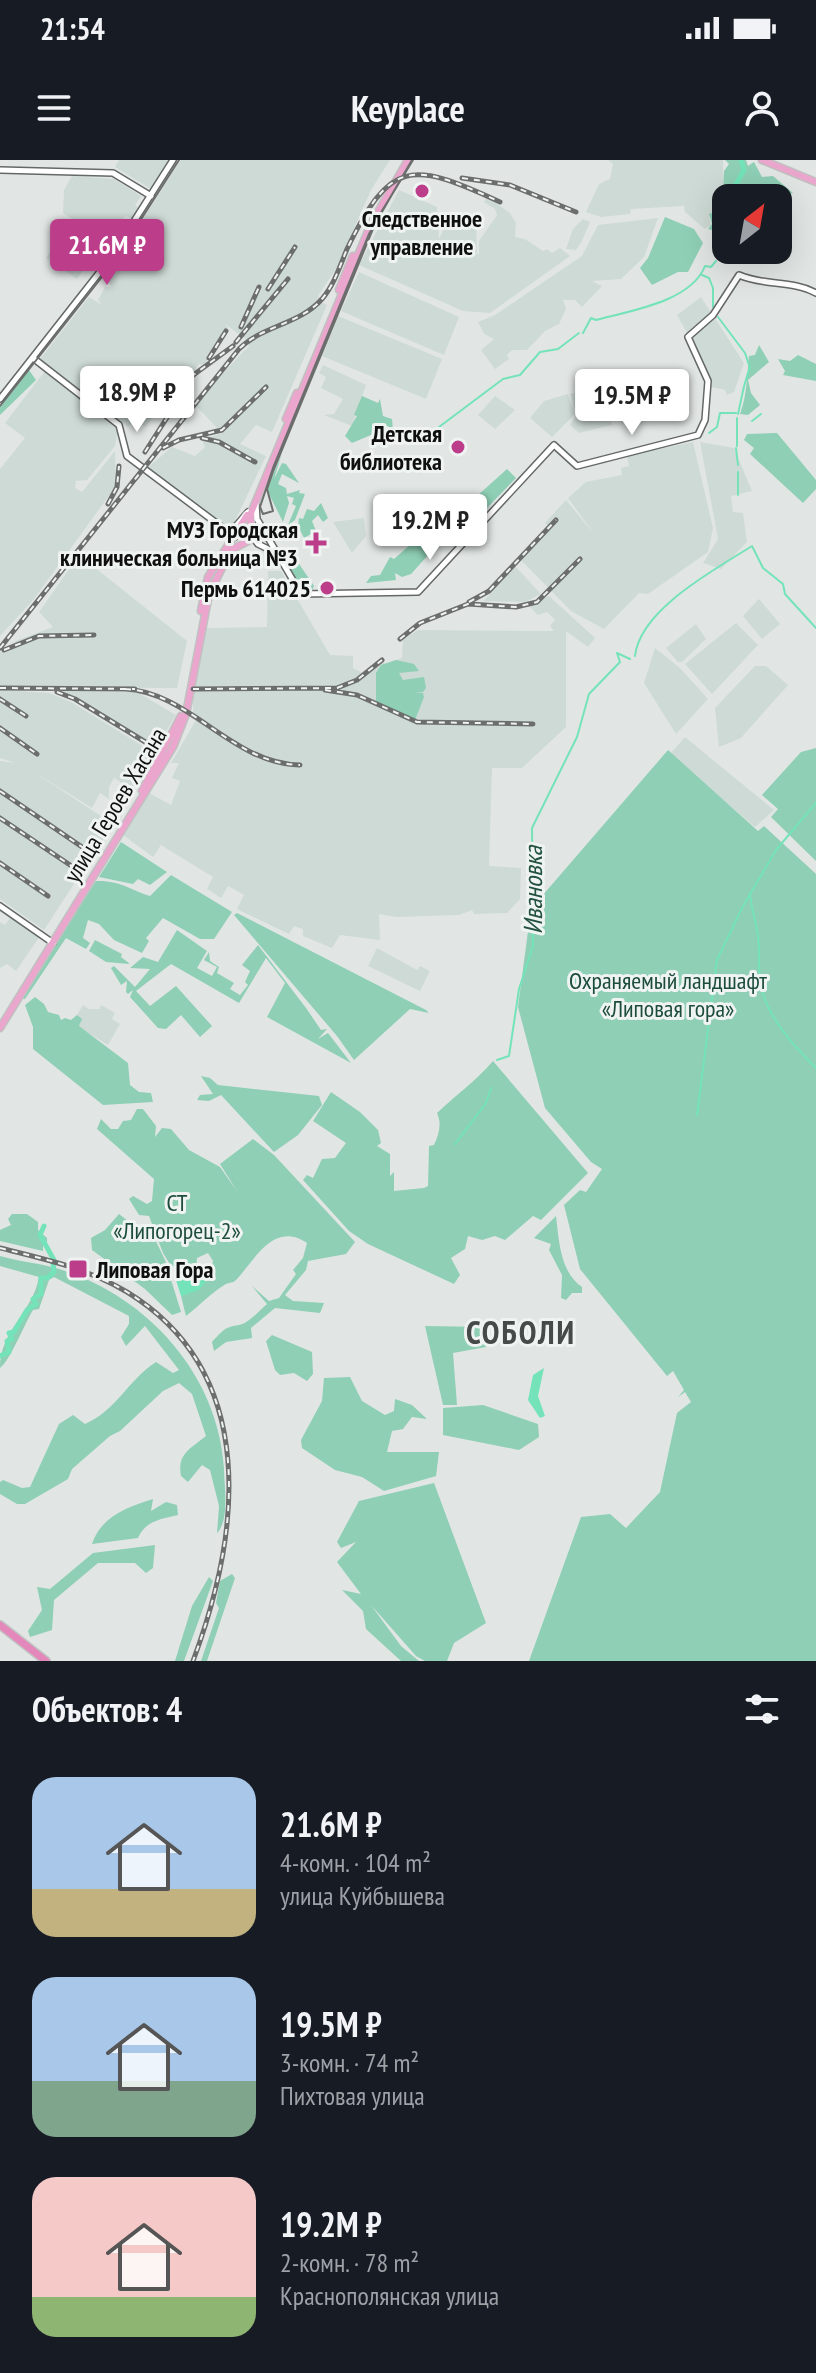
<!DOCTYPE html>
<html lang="ru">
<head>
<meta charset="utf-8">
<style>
	:root { --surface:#171b24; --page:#20242c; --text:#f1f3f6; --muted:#9ea1a6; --accent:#bc3e8b }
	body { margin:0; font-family:"PT Sans Narrow",sans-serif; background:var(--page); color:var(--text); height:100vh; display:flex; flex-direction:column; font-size:30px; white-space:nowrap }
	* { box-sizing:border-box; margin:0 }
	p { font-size:26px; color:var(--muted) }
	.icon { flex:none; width:44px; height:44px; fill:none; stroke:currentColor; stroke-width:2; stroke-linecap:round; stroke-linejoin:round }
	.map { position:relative; height:1501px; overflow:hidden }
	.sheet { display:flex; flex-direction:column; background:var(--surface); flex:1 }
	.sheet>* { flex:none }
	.needle { width:52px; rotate:31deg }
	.fabs { position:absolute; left:712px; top:24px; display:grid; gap:16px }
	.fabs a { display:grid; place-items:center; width:80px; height:80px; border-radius:16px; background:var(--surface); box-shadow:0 8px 32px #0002; font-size:40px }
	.price { position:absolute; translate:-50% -68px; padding:0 18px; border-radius:8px; background:#fff; color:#222; font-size:26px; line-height:52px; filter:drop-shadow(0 2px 4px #0008) }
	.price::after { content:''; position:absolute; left:50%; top:48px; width:24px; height:18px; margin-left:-12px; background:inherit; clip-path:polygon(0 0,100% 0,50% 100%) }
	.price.active { background:var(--accent); color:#fff }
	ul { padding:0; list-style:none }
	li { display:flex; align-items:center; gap:24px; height:200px; padding:0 32px }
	li span { display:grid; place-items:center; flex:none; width:224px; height:160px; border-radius:24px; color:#555 }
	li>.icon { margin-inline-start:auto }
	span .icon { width:96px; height:96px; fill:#fffc; stroke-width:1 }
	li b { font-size:34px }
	h2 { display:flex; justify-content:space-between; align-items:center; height:96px; padding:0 32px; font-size:34px }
	.status { display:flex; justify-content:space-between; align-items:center; height:56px; padding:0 40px; background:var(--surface); direction:ltr }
	.status svg { height:22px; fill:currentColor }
	header { display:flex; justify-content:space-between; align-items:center; height:104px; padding:0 32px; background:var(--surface); font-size:36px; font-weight:800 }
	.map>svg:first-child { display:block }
	.built { fill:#cedad5 }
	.green { fill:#8ecfb5 }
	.water { fill:#74e3b9 }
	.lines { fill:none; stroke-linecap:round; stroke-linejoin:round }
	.stream { stroke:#74e3b9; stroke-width:2 }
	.river { stroke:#74e3b9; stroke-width:5 }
	.secondary-casing { stroke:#646866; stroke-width:8 }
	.primary-casing { stroke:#c0c1c0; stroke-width:9 }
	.trunk-casing { stroke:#c0c1c0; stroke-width:10 }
	.secondary { stroke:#fff; stroke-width:5 }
	.primary { stroke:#eba6cd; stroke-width:6 }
	.trunk { stroke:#e488bc; stroke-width:7 }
	.tram { stroke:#6c6e6d; stroke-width:2 }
	.rail-casing { stroke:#6c6e6d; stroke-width:5 }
	.rail { stroke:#eff3f1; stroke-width:2; stroke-dasharray:6; stroke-linecap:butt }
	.poi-dot { fill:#bc3e8b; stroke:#eff3f1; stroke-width:3 }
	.labels { text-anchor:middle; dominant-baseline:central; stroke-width:6; stroke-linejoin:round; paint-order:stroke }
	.poi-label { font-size:24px; font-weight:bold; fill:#0e0f0e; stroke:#eff3f1; text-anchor:end }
	.street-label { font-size:24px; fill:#0e0f0e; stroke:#eff3f1 }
	.park-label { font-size:24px; fill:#1c4c3b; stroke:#eff3f1 }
	.water-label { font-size:26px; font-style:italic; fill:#235241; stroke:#eff3f1 }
	.district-label { font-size:32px; font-weight:bold; letter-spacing:2px; fill:#464a48; stroke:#eff3f1 }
</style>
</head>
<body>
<div class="status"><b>21:54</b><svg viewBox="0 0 49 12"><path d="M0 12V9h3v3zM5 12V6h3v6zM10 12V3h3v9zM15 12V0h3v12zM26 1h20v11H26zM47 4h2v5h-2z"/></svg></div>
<header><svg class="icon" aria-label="menu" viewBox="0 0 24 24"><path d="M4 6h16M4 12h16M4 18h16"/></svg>Keyplace<svg class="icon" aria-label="person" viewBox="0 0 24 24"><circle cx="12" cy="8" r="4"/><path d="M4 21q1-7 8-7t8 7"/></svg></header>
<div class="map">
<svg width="816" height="1501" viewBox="0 0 816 1501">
	<rect width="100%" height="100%" fill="#e1e6e4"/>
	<path class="built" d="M119,0H168L151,29L115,7Z
		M181,0H390L371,30L337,107L318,136L321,139L296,158L247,180L225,164L229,169L204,205L199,204L193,213L185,209L146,267L134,260L128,267L40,199L89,137L102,145L98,140L105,127H111L108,121L118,109L113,105Z
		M608,0H723V35L717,53L709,57L711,65L705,69L685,52L684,46L631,49L630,54L601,57L586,52L599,24L610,19L613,4Z
		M72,16L114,19L141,36L135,45L140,49L134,60L126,56L119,61L106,81L63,53L64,30Z
		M399,30L437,47L439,79L451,54L476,59L477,93L447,91L479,94V81L497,55L495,49L484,42L487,37L510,53L516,63L515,77L525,79L543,91L547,89L552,93L560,88L570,96L490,153L463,151L359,105Z
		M658,58L644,97L621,119L592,121L602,126L582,147L575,140H563L566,149L559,164L545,171L527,190H512L507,195L509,199L495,209L481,190L494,179L484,174L478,162L495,155L582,96L598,65Z
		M583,59L590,62L582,81L576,90L566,89L573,69Z
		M55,84L87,105L77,119L46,98Z
		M359,112L459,157L444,195L341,151Z
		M701,137L744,203L734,232L727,235L725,230L711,227L704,203L677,155Z
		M321,142L327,145L272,272L256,265L240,284L266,296L232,367L225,366L147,308L172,287L195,296L205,287L202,280L222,273L196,246L213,223L249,186L248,182L295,161Z
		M338,156L442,199L426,239L322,196Z
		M323,205L366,225L352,266L324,255L334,254L343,239L321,228L326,217L319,213Z
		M45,211L118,270L115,286L87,320L76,321L75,328L82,332L115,291L116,326L34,439L0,476V309L25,278L5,263Z
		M604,225L612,265L579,273L570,265L576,256L593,252L576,254L570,234Z
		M568,234L575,254L552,277L530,258L544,241Z
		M495,236L515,250L495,269L478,255Z
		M693,282L713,368L708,392L648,434L639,433L604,469L571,451L520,399L549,367L545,363L566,340L595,375L568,338L586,322L622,315L621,308L629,306L627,296Z
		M700,282L734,288L752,331L731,336L733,352L743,353L747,382L721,409L703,403L718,379Z
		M364,358L366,376L352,393L333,362Z
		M79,395L187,481L177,528L0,527V492L18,480L53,467L39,452Z
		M514,405L541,434L525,442L484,441Z
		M268,411H281L330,495L353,496V508L361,512L360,517L381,499L385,504L402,498L403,480L418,470L554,471L550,466L555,460L547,452L538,455L529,446L549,436L595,478L588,487L566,471V567L522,608H492L489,706L521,708L520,739L507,753L474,754L472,750L459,755L396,757L379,754L380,780L340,775L332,788L303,776V769L294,766L289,774L237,749L244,735L228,726L221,738L207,729L213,717L161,685L153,697L123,675L149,633L171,645L180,621L172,618L179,603H171L196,560L207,566L193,557V532L205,468L267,467Z
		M759,439L780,464L762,479L743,456Z
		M736,463L758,485L712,534L685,504Z
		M696,464L706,479L682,502H678L666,488Z
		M655,488L680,508L708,539L676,574L644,523Z
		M755,506H766L788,525L741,578L719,587L715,548Z
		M0,530L49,533L71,542L154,593L132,629L114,618L109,627V639L100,633L92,648L31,610L113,664L44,770L0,739V601L15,603L0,598Z
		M60,530L137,532L176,555L154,591Z
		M685,577L774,650L755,667L670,594Z
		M11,756L40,776L16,811L7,804L0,808V762L5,765Z
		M377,788L417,810L420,806L430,811L420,831L368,806Z
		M83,845L89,849H99L101,845L115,853L112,859L120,864L108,885L72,863Z"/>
	<path class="green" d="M725,0H746L748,6L754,2L762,17L773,16L793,33L777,38H726L727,101L713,81L719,80L715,71L708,69L712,64L709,54L722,49L724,11L729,4Z
		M665,57L694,69L703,83L688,112H678L652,125L640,108L648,98Z
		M71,61L113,88L100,104L60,78Z
		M759,185L769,202L748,220L751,233L760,245L748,255L740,254C747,236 747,215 749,196L755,195Z
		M798,195L816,204V221L783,215L785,211L778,199L790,201Z
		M29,210L36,220L0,255V247Z
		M362,236L378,243L380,239L383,256L392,259L393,271L388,266H378V272L352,283L345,276L357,256L354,255Z
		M777,273L816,320V329L803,343L750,294L754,288L744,280L747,274Z
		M282,293L274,319L282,303L286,304L299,323L282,314L278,324L286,328L287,334L300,330L299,333L305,334L295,360L288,365L296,346L292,344L294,338L287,336L289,343L283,362L267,330Z
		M507,309L516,318L487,348L477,336Z
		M321,343L328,358L323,362L318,355L312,361L316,371L304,378L298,366L299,358L303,359L307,349L314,351Z
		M419,377L429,382L430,393L411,414L402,417L395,413L396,420L366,423L371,416L380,415L390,397L394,399Z
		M291,392L314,426L312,430L317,432H300L280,398Z
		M396,500L414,504L419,511L399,513L403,520L424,517L426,528L423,532H414L423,533L424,537L415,560L376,541V513L381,505Z
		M816,588V701L771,657L778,649L762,635L801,592Z
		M668,590L758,671L764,666L816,714V1501H529L581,1357L610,1354L626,1368L660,1332L677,1253L691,1242L685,1232L678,1237L684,1230L673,1211L667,1216L580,1109L564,1045L580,1030L586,1032L602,1009L591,1002L545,948L518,847L532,741L536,743Z
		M121,682L167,712L150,725L138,719L133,724L99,717Z
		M171,715L232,752L214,779H200L163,758L146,778L149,781L142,793L114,780L99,764L88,760L83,778L90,783L86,789L66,778L25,839L20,838L96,721C120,720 133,731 150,736Z
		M237,753L426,850L429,853L410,849L354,900L337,876L234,755Z
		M177,770L207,791L197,808L212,816L217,807L204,800L209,792L210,801L219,807L217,813L234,823L230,829L240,835L248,825L245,822L250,811L242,805L258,785L306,848L321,870L327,869L318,879L328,873L351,903L267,857L285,823L266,798L239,843L171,804L136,831L150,846L176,826L212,866L200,877L181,855L166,869L158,868L130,837L133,830L128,834L126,832L127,821L121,825L111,808L114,806L135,827L150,809L130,808L143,797L158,802Z
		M95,780L122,794L121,797L130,804L106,802L89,791Z
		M35,837L44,844L48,852L59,855L61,860L65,858L71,860L77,855L82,859L79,866L128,903L130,925L139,932L151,933L153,942L103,945L33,889V867L25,845Z
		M493,901L588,1013L541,1060L533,1056L505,1080L495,1076L482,1080L468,1076L465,1089L451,1098L460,1115L454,1124L368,1084L349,1071L303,1020L307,1015L313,1018L322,999L335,998L346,983L313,961L331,932L360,952L378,970L381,983L377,986L390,994V1016L394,1012V1031L424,1028L428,1026L429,986L434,985C439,974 442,964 437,953C458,933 474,923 493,901Z
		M201,916L210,918L218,925L319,936L322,945L298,975L274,992L221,935L209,941L197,940L200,935L213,934Z
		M137,949H143L156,966L155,977L162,968L171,969L189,990L220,1007L237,1031L220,1004L253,979L274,995L355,1082L346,1094L308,1101L306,1110L285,1135L293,1141L324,1143L320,1153L275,1148L251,1168L252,1178L226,1182L214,1191L212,1182C223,1170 225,1167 239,1165C248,1164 260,1150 267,1144L252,1126L269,1141L279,1138L296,1114L293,1110L303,1098L307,1083C274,1061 255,1099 237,1119C232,1124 233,1121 226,1124C212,1132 199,1146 186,1156L181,1136C200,1127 209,1124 213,1101L208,1093L197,1098L196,1110L171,1106L163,1093L149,1056L139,1055L129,1039L133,1036L147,1044L152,1041L154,1019L97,969L101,959L111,969H118L123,961L131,960Z
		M12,1054H27L38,1062V1070L47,1078V1082L43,1080V1091L0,1081V1070L11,1065L8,1059Z
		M119,1054L142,1072L149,1067L165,1100L181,1152L172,1155L145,1129L92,1090L91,1078L105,1070Z
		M556,1056C559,1081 560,1112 582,1127V1133H572L566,1140L561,1138L562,1115L549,1090L551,1084L534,1078Z
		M0,1096C21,1102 39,1103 59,1109C147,1136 218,1214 224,1308C224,1325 230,1360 217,1373L219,1346L210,1310L202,1305L188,1322L181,1316C177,1294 190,1289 206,1276L192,1234L179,1223L163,1231L120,1271L110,1276L72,1309L68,1319L25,1344H17L0,1334V1322L3,1320L22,1328L30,1327L59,1264L73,1255L85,1264C116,1251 128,1220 156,1202L173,1213L179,1210L145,1166L126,1186L121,1177L129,1164V1156L54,1117L49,1120L39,1149L33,1150C24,1165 10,1201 0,1208C0,1170 33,1152 39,1117L0,1106Z
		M425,1166L488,1167L486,1187L453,1193L457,1245H443Z
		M272,1175L312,1192L313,1214L307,1221L294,1213L280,1215L275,1210L266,1181Z
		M350,1217L362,1241L385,1255L394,1251L395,1239L412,1245L427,1259L412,1257L403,1269L392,1271L387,1292H439L436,1316L384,1331L362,1317L335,1310L302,1288L301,1280L322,1241L324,1218Z
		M483,1245L538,1264L539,1277L519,1290L443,1275V1248Z
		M434,1323L486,1463L454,1483L447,1501H425L416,1496L371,1445L401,1486L419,1501H401L366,1469L363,1451L342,1430L361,1434L337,1402L356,1382L341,1388L337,1382L359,1341Z
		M153,1339L151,1351L166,1342L177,1345L178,1355C161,1359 145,1361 138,1378L92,1384C101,1356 128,1347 153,1339Z
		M155,1385L153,1408L146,1413L135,1403H98L54,1440L52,1470L30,1477L28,1471L42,1450L37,1427L50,1429L93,1393Z
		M232,1414L235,1418L207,1501H201L219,1448L216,1443L220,1421Z
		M209,1417L213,1421L184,1501H175L192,1446Z"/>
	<path class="water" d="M192,1107L194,1122L210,1117L199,1130L181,1136L175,1117L177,1109L184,1117Z
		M544,1208L538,1236L545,1256L540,1258L528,1240L533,1215Z"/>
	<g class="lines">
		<path class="stream" d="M702,115L709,118L713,128V147
			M718,157L745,193L750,208C743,225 742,237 738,254
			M583,173L591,158L596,160C629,151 691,142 705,106L711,107L716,101
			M737,258V286
			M752,261L761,254
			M439,267L503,219L520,215L540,192L558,189L579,173
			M709,273L717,267L720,253H736
			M736,288L738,305
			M738,312V335
			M635,496C640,449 716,409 752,386L763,408L783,424L785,434L816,468
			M750,733C751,749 756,761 758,776C760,790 758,805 760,820C764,854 793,885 816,908
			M497,900L509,896L519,829L533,786L532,668L577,577L589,534L620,502L617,493L630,499
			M697,955L717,800L742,748L776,690L816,643
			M455,984L486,943L491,928"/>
		<path class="river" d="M736,38L741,31L735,26L744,10L741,0
			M726,51L722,61L726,63
			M721,88V75L726,65
			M44,1066L40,1075L54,1100
			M0,1196L9,1192L7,1181L12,1179L9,1173L14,1172L27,1150L36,1144L33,1139L41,1134V1118H47L54,1112L53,1103"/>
		<defs>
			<path id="secondary" d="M0,10L113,13L151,36
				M33,198L119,265L127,296L235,377
				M0,239L110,99L173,0
				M256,344L257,359L301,434L418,432L554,285L577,306L698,275L705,260L708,221L688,177L713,155L739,115C764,126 792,120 816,133
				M227,369L236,366L248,352
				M251,375L258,384L274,392
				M0,746L53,783"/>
			<path id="primary" d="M762,0L816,22
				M339,130L353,96
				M286,259L297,233
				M201,451L208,417L247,355
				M142,631L181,556
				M0,868L173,587L186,554L209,434L231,390L250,380L251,353L371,64L408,0"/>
			<path id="trunk" d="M0,1465L46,1501"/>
		</defs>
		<use href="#secondary" class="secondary-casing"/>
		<use href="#primary" class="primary-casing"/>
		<use href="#trunk" class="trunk-casing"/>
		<use href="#secondary" class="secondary"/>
		<use href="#primary" class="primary"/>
		<use href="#trunk" class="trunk"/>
		<path class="tram" d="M412,0L369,74L273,308L260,347L263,354L273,351L267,329L274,309L377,59L413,0
			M0,246L113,103L179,0"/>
		<defs>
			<path id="rail" d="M462,18L510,25L576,52
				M268,129L295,87
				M241,167L259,127
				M236,182L288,119
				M209,198L226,171
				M181,224L233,186
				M202,278L219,282L255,302
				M163,288L179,280L222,270L266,227
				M145,292L168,256
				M108,344L117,327L119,306
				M469,442L489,431L556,360
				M400,479L420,463L468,444L516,447L537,442L580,399
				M0,488L239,189C263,165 299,165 322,139C334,125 340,106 347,89C390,0 410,0 500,42
				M4,490L39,476L94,475
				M0,528L135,529
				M125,529C190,532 232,604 300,605
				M193,529L337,528L357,520L382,500
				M325,530L357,535L417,562L533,564
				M57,532L75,539L147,583
				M0,539L26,556
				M0,568L37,594
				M0,631L85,689
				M0,658L73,707
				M0,703L48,736
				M0,1088C44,1099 87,1108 127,1132C261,1214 240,1375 193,1501"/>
		</defs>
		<use href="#rail" class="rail-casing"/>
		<use href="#rail" class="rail"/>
	</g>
	<g class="poi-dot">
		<circle cx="422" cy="31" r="8"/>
		<circle cx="458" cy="287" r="8"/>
		<path d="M312 371h8v8h8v8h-8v8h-8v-8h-8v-8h8z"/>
		<circle cx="327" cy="428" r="8"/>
		<rect x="68" y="1099" width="20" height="20" rx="4"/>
	</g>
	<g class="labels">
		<g class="poi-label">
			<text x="422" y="58" text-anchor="middle">Следственное<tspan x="422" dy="28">управление</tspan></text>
			<text x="442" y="273">Детская<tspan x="442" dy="28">библиотека</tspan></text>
			<text x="298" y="369">МУЗ Городская<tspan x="298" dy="28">клиническая больница №3</tspan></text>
			<text x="311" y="428">Пермь 614025</text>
			<text x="96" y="1109" text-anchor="start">Липовая Гора</text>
		</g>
		<g class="street-label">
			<text transform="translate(115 645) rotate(-59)">улица Героев Хасана</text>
		</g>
		<g class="park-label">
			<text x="668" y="820">Охраняемый ландшафт<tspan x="668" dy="28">«Липовая гора»</tspan></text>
			<text x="177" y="1042">СТ<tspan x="177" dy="28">«Липогорец-2»</tspan></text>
		</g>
		<g class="water-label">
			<text transform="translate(532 730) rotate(-90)">Ивановка</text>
		</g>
		<g class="district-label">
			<text x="521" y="1172">СОБОЛИ</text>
		</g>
	</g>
</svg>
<div class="fabs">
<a><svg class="needle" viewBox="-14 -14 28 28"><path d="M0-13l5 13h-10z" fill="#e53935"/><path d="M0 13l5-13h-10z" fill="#9ea1a6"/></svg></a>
</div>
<b class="price active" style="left:107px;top:127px">21.6M ₽</b>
<b class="price" style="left:137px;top:274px">18.9M ₽</b>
<b class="price" style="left:632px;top:277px">19.5M ₽</b>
<b class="price" style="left:430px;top:402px">19.2M ₽</b>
</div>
<section class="sheet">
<h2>Объектов: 4<svg class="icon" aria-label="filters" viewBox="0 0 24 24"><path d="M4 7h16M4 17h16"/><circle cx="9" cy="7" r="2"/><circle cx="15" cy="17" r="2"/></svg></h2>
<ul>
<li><span style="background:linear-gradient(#a9c7e8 70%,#c2b280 0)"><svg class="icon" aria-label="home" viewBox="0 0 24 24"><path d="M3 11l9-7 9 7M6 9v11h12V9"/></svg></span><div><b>21.6M ₽</b><p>4-комн. · 104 m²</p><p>улица Куйбышева</p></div></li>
<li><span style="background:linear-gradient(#a9c7e8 65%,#7fa58c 0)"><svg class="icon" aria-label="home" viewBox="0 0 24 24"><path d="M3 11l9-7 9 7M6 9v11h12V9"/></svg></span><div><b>19.5M ₽</b><p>3-комн. · 74 m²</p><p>Пихтовая улица</p></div></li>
<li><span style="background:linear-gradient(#f6c9c9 75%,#8fb573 0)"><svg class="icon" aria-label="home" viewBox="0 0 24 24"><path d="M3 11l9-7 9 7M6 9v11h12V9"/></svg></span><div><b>19.2M ₽</b><p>2-комн. · 78 m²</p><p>Краснополянская улица</p></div></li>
</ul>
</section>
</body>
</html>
